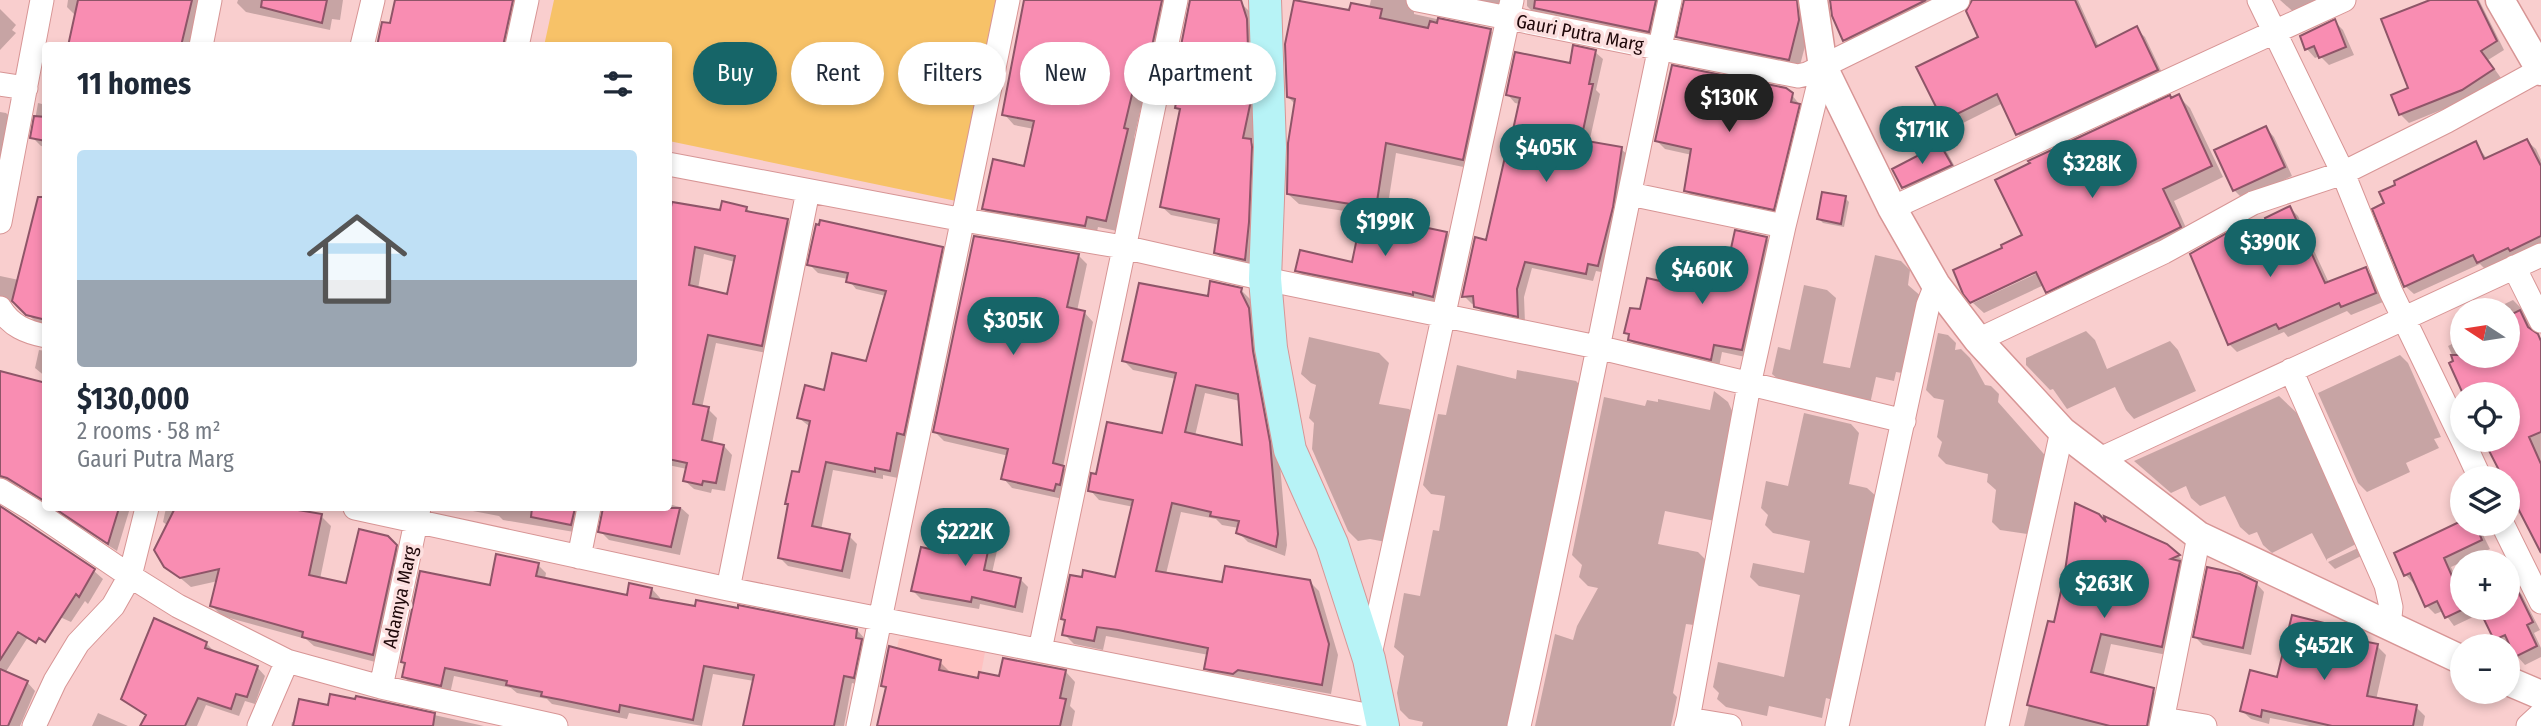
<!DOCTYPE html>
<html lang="en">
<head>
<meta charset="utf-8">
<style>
	:root { --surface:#fff; --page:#f2f2f3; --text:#1f2937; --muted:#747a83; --accent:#166568 }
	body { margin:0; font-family:"Fira Sans Condensed",sans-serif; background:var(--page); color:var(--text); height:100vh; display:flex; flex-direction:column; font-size:26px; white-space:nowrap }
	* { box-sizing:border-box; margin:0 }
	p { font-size:23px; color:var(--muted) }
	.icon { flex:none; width:38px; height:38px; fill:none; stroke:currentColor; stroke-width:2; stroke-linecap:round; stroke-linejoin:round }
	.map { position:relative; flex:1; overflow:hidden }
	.drawer { position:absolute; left:42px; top:42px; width:630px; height:469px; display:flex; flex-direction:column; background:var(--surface); border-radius:7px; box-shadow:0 4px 10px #0003 }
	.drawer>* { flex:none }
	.top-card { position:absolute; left:693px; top:42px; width:665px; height:63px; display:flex; gap:14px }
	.needle { width:46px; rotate:282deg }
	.fabs { position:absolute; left:2450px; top:298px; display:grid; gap:14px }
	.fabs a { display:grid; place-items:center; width:70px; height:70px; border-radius:50%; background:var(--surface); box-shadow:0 4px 10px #0003; font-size:35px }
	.price { position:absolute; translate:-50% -60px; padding:0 16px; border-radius:24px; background:var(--accent); color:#fff; font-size:23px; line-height:46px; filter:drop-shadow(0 2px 4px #0008) }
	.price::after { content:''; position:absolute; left:50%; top:42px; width:21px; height:16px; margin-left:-10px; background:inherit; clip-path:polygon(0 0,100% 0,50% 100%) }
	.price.on { background:#222; color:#fff }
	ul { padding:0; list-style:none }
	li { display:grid; align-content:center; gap:14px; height:371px; padding:0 35px }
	li span { display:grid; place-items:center; height:217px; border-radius:7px; color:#555 }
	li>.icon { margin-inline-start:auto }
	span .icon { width:126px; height:126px; fill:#fffc; stroke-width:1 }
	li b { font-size:30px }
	h2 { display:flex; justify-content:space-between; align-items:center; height:84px; padding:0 35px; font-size:30px }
	.tag { padding:0 24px; border-radius:32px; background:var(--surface); box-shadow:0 4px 10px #0003; font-size:24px; line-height:63px }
	.tag.on { background:var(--accent); color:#fff }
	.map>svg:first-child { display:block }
	.built { fill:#ffc0c0 }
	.green { fill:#f7c268 }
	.shadow { fill:#0003; fill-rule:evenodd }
	.building { fill:#f98db2; stroke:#8e5568; stroke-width:2; fill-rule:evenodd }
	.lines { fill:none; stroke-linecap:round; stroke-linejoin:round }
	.minor-casing { stroke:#d79595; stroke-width:25 }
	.tertiary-casing { stroke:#d79595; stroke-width:31 }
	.secondary-casing { stroke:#d79595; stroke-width:34 }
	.minor { stroke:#fff; stroke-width:23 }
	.tertiary { stroke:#fff; stroke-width:28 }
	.secondary { stroke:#b7f3f6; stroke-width:32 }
	.labels { text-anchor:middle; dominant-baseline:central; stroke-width:7; stroke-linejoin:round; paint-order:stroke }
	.street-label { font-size:19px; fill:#1f080a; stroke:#fcdfdf }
</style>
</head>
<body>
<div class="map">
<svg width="2541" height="726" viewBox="0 0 2541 726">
	<rect width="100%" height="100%" fill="#f9cece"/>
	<path class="built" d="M915,638L985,652L971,726H879L899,639Z"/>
	<path class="green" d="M554,0H1003L961,202L669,141L668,46H544Z"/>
	<path class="shadow" d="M68,0H202L192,46H70L76,16L67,7Z
		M238,0H343L340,20L332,19L330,30L246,12L237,3Z
		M396,0H525L514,46H379L391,25Z
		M1028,0H1172L1148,96L1144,95L1134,138L1138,141L1117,231L1098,227L1096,236L994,219L983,208L1025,168L1034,129L1014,125L1004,114Z
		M1191,0H1223L1241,3L1250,12L1255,29L1258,114L1252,143L1259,150L1253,268L1225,261L1216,253L1220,225L1171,215L1162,207L1181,112L1177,107L1184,70L1178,65Z
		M1371,0H1419L1414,9V14L1491,31L1501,41L1473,169L1396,153L1386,217L1373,215V218L1447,233L1455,242L1442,304L1306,279L1297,270L1353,264L1364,214L1299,204L1288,194L1296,105L1288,97L1351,12L1369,8Z
		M1453,0H1513L1508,11Z
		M1527,0H1671L1659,41L1537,16L1527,6Z
		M1685,0H1804L1809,31L1799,69L1689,47L1678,37Z
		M1830,0H1951L1853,48L1845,40Z
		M2002,0H2078L2099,47L2136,29L2145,37L2165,79L2026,143L2018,134L2003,103L1953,128L1944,120L1980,38Z
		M2280,0H2339L2299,17Z
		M2437,0H2479L2504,50L2488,60L2501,78L2471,98L2409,123L2400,114Z
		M0,9L16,25L12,30L16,33L0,50Z
		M2335,22L2343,30L2354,55L2329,65L2320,56L2315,58L2307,49L2302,37Z
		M1595,52L1603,59L1596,90L1600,94L1589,143L1621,149L1629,156L1606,273L1596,271L1593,281L1532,268L1524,297L1525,323L1484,315L1475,303L1472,304L1464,296L1488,242L1520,104L1515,103L1508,95Z
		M1792,95L1807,114L1782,217L1694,199L1686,190L1692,155L1665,149L1657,141Z
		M2178,96L2190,108L2223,177L2174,201L2191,239L2059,303L2044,285L1984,313L1973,303L2044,270L2005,249L2024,236L2171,99Z
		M38,103L46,105V147L41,146L32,137Z
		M0,112L6,113L19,125L12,161L0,159Z
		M2266,128L2274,137L2292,176L2243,199L2234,190Z
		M2527,141L2536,149L2541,160V249L2487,271L2480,264L2414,294L2405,286L2475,143L2488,160Z
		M1940,146L1948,154L1959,174L1912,195L1904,187Z
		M46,196V326L37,323L16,303L8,302L0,305V276L19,280Z
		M1845,198L1849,202L1844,227L1823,223L1819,219Z
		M668,203L721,212L746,208L752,214L787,221L796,229L771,354L716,343L702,408L708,409L717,418L712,444L724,446L732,455L725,491L712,489L711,493L694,489L685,481L687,469L668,465ZM704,254L735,262L728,296L698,289Z
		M2290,208L2298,216L2329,283L2365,269L2373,277L2383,302L2351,315L2347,311L2288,337L2284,332L2237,352L2229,344L2227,235L2233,242L2270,225Z
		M1766,238L1775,247L1750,358L1722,352L1719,367L1638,348L1630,340L1631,336L1626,332L1642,311L1726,278Z
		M942,248L950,257L912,442L905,441L898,478L883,475V479L833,470L821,530L849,536L857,544L850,579L788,566L780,558L790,506L787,503L800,474L810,427L799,418L825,392L867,363L886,296L856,289L848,279L818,273L809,264Z
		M1078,255L1087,264L1077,311L1084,312L1093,322L1063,467L1072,477L1063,499L1012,488L1003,478L1009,456L944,441L935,432Z
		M1875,255L1901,261L1910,270L1908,285L1923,298L1908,374L1896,372L1894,381L1876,377L1870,404L1781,382L1772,374L1778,347L1790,350L1804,285L1827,290L1836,298L1823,363L1850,368Z
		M1241,290L1250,299V303L1258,319L1279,453L1287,545L1285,556L1248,542L1238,532L1239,528L1222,525L1216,519L1181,512L1166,574L1224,584L1309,581L1319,591L1338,655L1331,694L1248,679L1243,683L1215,678L1206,668L1209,655L1106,636L1103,650L1074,644L1064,634L1067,623L1063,619L1117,579L1134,507L1099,500L1090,490L1097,476L1163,435L1176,379L1133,370L1124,361L1210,299ZM1205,393L1240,401L1244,447L1195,436Z
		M2513,300L2522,309L2535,334L2541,340V546L2508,487V478H2503L2485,439H2508V394L2455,361L2448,346L2462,339V355H2508V310H2492Z
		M2086,331L2095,340L2107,369L2170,341L2178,350L2196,391L2134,419L2126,410L2115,387L2067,409L2053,389L2050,390L2026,365V358Z
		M1938,333L1948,335L1956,343L1955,350L1961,349L1970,358L1985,385L1991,386L1999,394L1998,402L2050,461L2034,535L2000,530L1992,522L1996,490L1987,482L1988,474L1946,464L1938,456L1942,442L1937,437L1944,400L1934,398L1926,390Z
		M1309,337L1379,353L1389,363L1379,404L1409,409L1418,418L1391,543L1370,539L1358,541L1348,531L1312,449L1314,423L1309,418L1316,385L1311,383L1301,374Z
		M39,350L46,351V377L35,368Z
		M2400,355L2408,363L2441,437L2434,439L2439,448L2406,463L2410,472L2367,492L2358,483L2318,393Z
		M1457,365L1516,379L1517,370L1576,381L1585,390L1543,583L1538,582L1530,623L1535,628L1514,726H1422L1423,722L1409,719L1400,710L1397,693L1404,656L1394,647L1404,593L1420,596L1433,530L1439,531L1445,496L1431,494L1423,485L1438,414L1446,415Z
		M1714,391L1728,402L1738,424L1720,522L1665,511L1658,544L1698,552L1707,561L1694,625L1686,624L1673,693L1677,697L1671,726H1535L1555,634L1573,640L1577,626L1598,588L1588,586L1579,577L1582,565L1572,555L1604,397L1645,406L1647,400L1658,402V399L1710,410Z
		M0,395L46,409V504L18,486L9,484L0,487Z
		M2279,396L2299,415L2356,544L2327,559V561L2312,533L2272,553L2263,545L2257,532L2249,535L2240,527L2225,496L2200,506L2191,498L2186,486L2171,493L2134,461Z
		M1804,413L1851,424L1859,433L1849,484L1867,488L1876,496L1867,535L1873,540L1833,700L1826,698L1822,718L1769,706L1767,716L1726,707L1717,699L1719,693L1713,687L1718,662L1784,677L1800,595L1759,586L1750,577L1753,563L1804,573L1810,541L1773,533L1765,525L1768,515L1761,508L1766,481L1788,486Z
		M668,504L680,507L689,515L680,555L609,540L600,531L604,508H668Z
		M50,508H130L117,551Z
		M166,508H282L321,516L331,526L320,579L348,585L387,537L406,557L383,664L314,646L306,639L222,616L212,606L218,581L191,587L166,566L168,526L163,522Z
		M457,508H587L580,533L503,520L499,516Z
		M0,509L94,571L103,579L88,604L85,601L71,622L0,590Z
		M2462,523H2477L2490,549L2451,567L2462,592V607H2469L2473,617L2454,626L2443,611L2435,614L2427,606L2416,583L2414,584L2406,575L2396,554Z
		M993,525L1001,533L992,573L1020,579L1028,587L1023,613L980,604L979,609L921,599L913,591L949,555Z
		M2111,528L2167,546L2189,566L2172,656L2111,644L2103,677L2152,690L2162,700L2156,726H2024L2049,623L2055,624Z
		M2358,548L2361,556L2335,569L2328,562Z
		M538,565L546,573L545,579L628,597L652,589L660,598V601L857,630L865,639L862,686L852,683L844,726H745L754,681L713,674L702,726L629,713L627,719L552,704L547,699L517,693L511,688L454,676L450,694L413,686L404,677L407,666L403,662L491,587Z
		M2256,583L2264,592L2251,655L2203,645L2195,637Z
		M2514,586L2522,595L2540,630L2534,633L2541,648V657L2525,665L2517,656L2511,645L2502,646L2495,639L2480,607H2508V589Z
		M0,622L28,637L5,673L27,682L35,691L20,726H0Z
		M2339,629L2347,639L2377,646L2386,655L2376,700L2416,707L2425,716L2423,726H2310L2270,718L2269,724L2251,719L2242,711Z
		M206,643L215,652L257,667L265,676L255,704L245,701L239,716L206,705L197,726H142L147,717L123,699Z
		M940,662L950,672V674L979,680L1066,672L1075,682L1070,706L1075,711L1072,726H883L887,690L883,685Z
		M357,698L484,726H291L292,722H295L329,707L357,701Z
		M98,713L128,726H92Z"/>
	<path class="building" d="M78,0H192L181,46H68Z
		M262,0H327L322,23L261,7Z
		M395,0H513L503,46H377L382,22L390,23Z
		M1024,0H1162L1149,60L1143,58L1138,86H1134L1124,128L1128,129L1106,221L1087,217L1085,226L982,209L993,159L1024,166L1034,121L1002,115Z
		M1190,0H1241L1247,19L1250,105L1243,138L1251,139L1252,147L1249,222L1245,260L1214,253L1219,219L1160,207L1180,109L1175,108L1183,67L1177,66Z
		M1294,0L1349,10L1351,3L1382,9L1380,18L1428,28L1430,21L1437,23L1438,18L1491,29L1463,160L1386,143L1376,208L1287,194L1288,143L1295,99L1287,97L1285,44Z
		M1535,0H1656L1649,32L1534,8Z
		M1684,0H1797L1799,20L1789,60L1676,37Z
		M1830,0H1926L1843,41L1832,16Z
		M1972,0H2075L2096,47L2137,26L2158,70L2016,135L1997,94L1943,121L1916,67L1978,37L1966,11Z
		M2430,0H2477L2497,41L2481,51L2494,69L2462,90L2399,115L2391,95L2408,88L2381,19Z
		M2335,19L2346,47L2319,58L2314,46L2305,50L2300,36Z
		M1573,45L1596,50L1589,84H1593L1581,140L1622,147L1613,207L1598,266L1588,264L1586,274L1525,262L1517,289L1518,317L1474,307L1473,296L1462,297L1475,237L1486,240L1507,148H1509L1520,98L1506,95L1515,52L1570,63Z
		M1672,65L1786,88L1793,93L1791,102L1800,104L1774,210L1684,191L1691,149L1655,141Z
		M2179,94L2212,166L2163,189L2181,227L2046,293L2036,272L1970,303L1963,294L1953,270L2002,248L2001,245L2022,235L1995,180L2030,163L2028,161L2170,95L2171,98Z
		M34,116L46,117V141L30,138Z
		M2266,126L2285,167L2233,191L2214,150Z
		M2527,139L2541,166V236L2510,251L2508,248L2477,263L2473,255L2404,287L2372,209L2384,203L2379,192L2395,185L2394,181L2476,141L2484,159Z
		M1940,144L1952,165L1902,188L1892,169Z
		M1822,192L1846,196L1841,224L1817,219Z
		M38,197H46V320L26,315L12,301Z
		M722,201L747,207L746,211L788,219L762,346L708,335L693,404L709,407L702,440L724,445L716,483L703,481L702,485L683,481L687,463L668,459V221L672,202L720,210ZM695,247L735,256L727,294L689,285Z
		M2290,206L2325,283L2366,267L2376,293L2341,307L2339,303L2279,329L2276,324L2228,345L2190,254L2227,233L2230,241L2267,224L2265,218Z
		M1362,214L1447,232L1433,297L1413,292V295L1410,294L1295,271L1300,250L1352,262Z
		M820,220L943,247L904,435L897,433L890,471L875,468V472L826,462L812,526L850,534L842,571L778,558L788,504H785L792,471L799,472L810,421L797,418L805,385L824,390L832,353L866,361L886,291L846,282L848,273L807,265L816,224L819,225Z
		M1735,230L1767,237L1742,350L1714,345L1711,360L1628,340L1629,334L1624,333L1630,308L1640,309L1647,278L1695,289L1699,272L1725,276Z
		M974,236L1079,254L1067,307L1085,311L1053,463L1064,466L1060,485L1056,484L1054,491L1001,479L1008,449L933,432Z
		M1210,281L1242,288L1241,292L1249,308L1253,351L1270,442L1278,534L1276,547L1236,533L1239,521L1210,516L1211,512L1172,503L1156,571L1222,582L1225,566L1310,580L1329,644L1322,685L1238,670L1233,674L1204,669L1208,648L1118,630L1097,627L1094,641L1062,635L1065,620L1061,619L1070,575L1082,577L1083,570L1115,577L1133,500L1088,491L1091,473L1096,474L1107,422L1162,433L1176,373L1122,361L1139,283L1208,296ZM1196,385L1238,394L1242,445L1185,432Z
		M2520,310L2528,327L2538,334L2541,341V432L2529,437L2541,464V553L2508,489V478H2503L2483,439H2508V394H2463L2449,363L2453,361L2451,355H2508V316Z
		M0,371L46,383V502L7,478L0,476Z
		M2075,503L2099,514L2106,522L2104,516L2167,544L2180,555L2171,559L2180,561L2162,647L2101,634L2091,672L2154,688L2147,726H2110L2027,705L2048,621L2054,622L2064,578Z
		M0,506L95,569L79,597L76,594L45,642L39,638L36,643L18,632L0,660Z
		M54,508H119L108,544Z
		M175,508H286L322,514L309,575L346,583L359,529L388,536L397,545L373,655L302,637L303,632L210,606L219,569L180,578L164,567L154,550Z
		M532,508H575L571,525L531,517Z
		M603,508H680L671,547L598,532Z
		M956,515L994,523L984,570L1021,578L1015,607L972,597L971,602L911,591L921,547L948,553Z
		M2457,523H2475L2482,540L2444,558L2462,599V607L2466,608L2445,618L2437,601L2425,607L2410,573L2404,576L2394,553Z
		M496,554L539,563L536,576L627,595L629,583L652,588L650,598L695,606L696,600L738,608V605L857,629L856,638L862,639L854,678L844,676L834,726H743L754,675L704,666L693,720L620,705L619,712L562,700L541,696L542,692L506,685L507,681L445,668L441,686L402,677L405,663L401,662L420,571L490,585Z
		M2207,567L2240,574L2257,582L2243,648L2193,637Z
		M2508,571L2533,622L2527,625L2537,646L2515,657L2505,635L2494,640L2478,607H2508Z
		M2292,615L2340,627L2337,636L2378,644L2367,696L2417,705L2413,726H2332L2262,710L2261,717L2240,711L2250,670L2277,677Z
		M154,618L207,642L205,648L258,666L247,697L236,694L231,709L198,698L185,726H140L146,715L121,699Z
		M889,646L941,660L939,670L978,678L979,672L999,676L1003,658L1066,670L1060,698L1066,699L1060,726H877L886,687L881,686Z
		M0,669L28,681L8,726H0Z
		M330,694L355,699L356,696L435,713L433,726H293L299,699L328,705Z"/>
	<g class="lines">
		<defs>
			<path id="minor" d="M1418,0L1798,76L1807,74L1958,0
				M2259,0L2343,173L2391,292L2462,439
				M201,46L210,0
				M362,46L373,0
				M517,46L527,0
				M0,84L26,88
				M668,164L964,220L1123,247L1265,279L1597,347L1904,421
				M1630,194L1784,226
				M1892,208L2344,0
				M0,222L42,0
				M2514,267L2541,321
				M0,308C11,326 26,332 46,336
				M1978,340L2164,252L2253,203L2343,173L2447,121L2540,70
				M2291,370L2386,585L2391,607L2389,627
				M2462,439L2480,478
				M2098,460L2541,255
				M0,490L33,510L130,576L178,606L287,661L381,687L556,726
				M355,508L728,589L1381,718
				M2502,523L2541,602
				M579,557L589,508
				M728,589L808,191
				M1040,650L1176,0
				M1369,659L1512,0
				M381,687L419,508
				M1688,719L1749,385L1784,226L1823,67
				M2163,719L2205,726
				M34,726L55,681L78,643L113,606L130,576L147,508
				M259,726L287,661
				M858,726L1008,0
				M1519,726C1572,485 1618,242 1670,0
				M1686,726L1688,719L1730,726
				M1837,726L1928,305L1936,285
				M1997,726L2062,431
				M2161,726L2199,536
				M2528,726L2541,714"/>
			<path id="tertiary" d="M1813,0L1823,67L1892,208L1936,285L1978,340L2062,431L2199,536L2462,660
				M2500,0L2541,71
				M2508,681L2541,695"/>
			<path id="secondary" d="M1265,0L1270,147L1265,279L1271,348L1290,450L1332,544L1369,659L1383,726"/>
		</defs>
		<use href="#minor" class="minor-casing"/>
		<use href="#tertiary" class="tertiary-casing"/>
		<use href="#secondary" class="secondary-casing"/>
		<use href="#minor" class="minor"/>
		<use href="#tertiary" class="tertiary"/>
		<use href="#secondary" class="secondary"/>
	</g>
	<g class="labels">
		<g class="street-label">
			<text transform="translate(1580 33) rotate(11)">Gauri Putra Marg</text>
			<text transform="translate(400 597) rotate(-78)">Adamya Marg</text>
		</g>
	</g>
</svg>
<div class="fabs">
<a><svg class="needle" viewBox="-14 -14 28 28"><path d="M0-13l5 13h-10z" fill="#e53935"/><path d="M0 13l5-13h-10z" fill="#747a83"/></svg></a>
<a><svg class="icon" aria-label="locate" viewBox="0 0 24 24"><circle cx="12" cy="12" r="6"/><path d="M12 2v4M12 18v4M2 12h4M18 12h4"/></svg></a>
<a><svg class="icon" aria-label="layers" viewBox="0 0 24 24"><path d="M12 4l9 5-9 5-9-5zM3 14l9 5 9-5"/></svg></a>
<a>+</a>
<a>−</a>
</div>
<b class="price on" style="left:1729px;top:134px">$130K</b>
<b class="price" style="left:1922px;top:166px">$171K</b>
<b class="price" style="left:1546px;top:184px">$405K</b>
<b class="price" style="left:2092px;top:200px">$328K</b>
<b class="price" style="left:1385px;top:258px">$199K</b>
<b class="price" style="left:2270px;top:279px">$390K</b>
<b class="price" style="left:1702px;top:306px">$460K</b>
<b class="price" style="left:1013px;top:357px">$305K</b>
<b class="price" style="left:965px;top:568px">$222K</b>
<b class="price" style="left:2104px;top:620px">$263K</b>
<b class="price" style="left:2324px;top:682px">$452K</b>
<div class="top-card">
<a class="tag on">Buy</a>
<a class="tag">Rent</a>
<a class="tag">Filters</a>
<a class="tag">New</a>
<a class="tag">Apartment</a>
</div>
<section class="drawer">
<h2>11 homes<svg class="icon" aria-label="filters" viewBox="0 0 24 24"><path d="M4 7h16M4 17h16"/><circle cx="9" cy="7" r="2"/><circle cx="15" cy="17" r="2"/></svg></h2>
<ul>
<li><span style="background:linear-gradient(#bfe0f5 60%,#9aa5b1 0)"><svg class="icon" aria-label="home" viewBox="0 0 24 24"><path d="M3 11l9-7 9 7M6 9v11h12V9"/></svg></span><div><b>$130,000</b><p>2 rooms · 58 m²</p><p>Gauri Putra Marg</p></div></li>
</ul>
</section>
</div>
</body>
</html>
